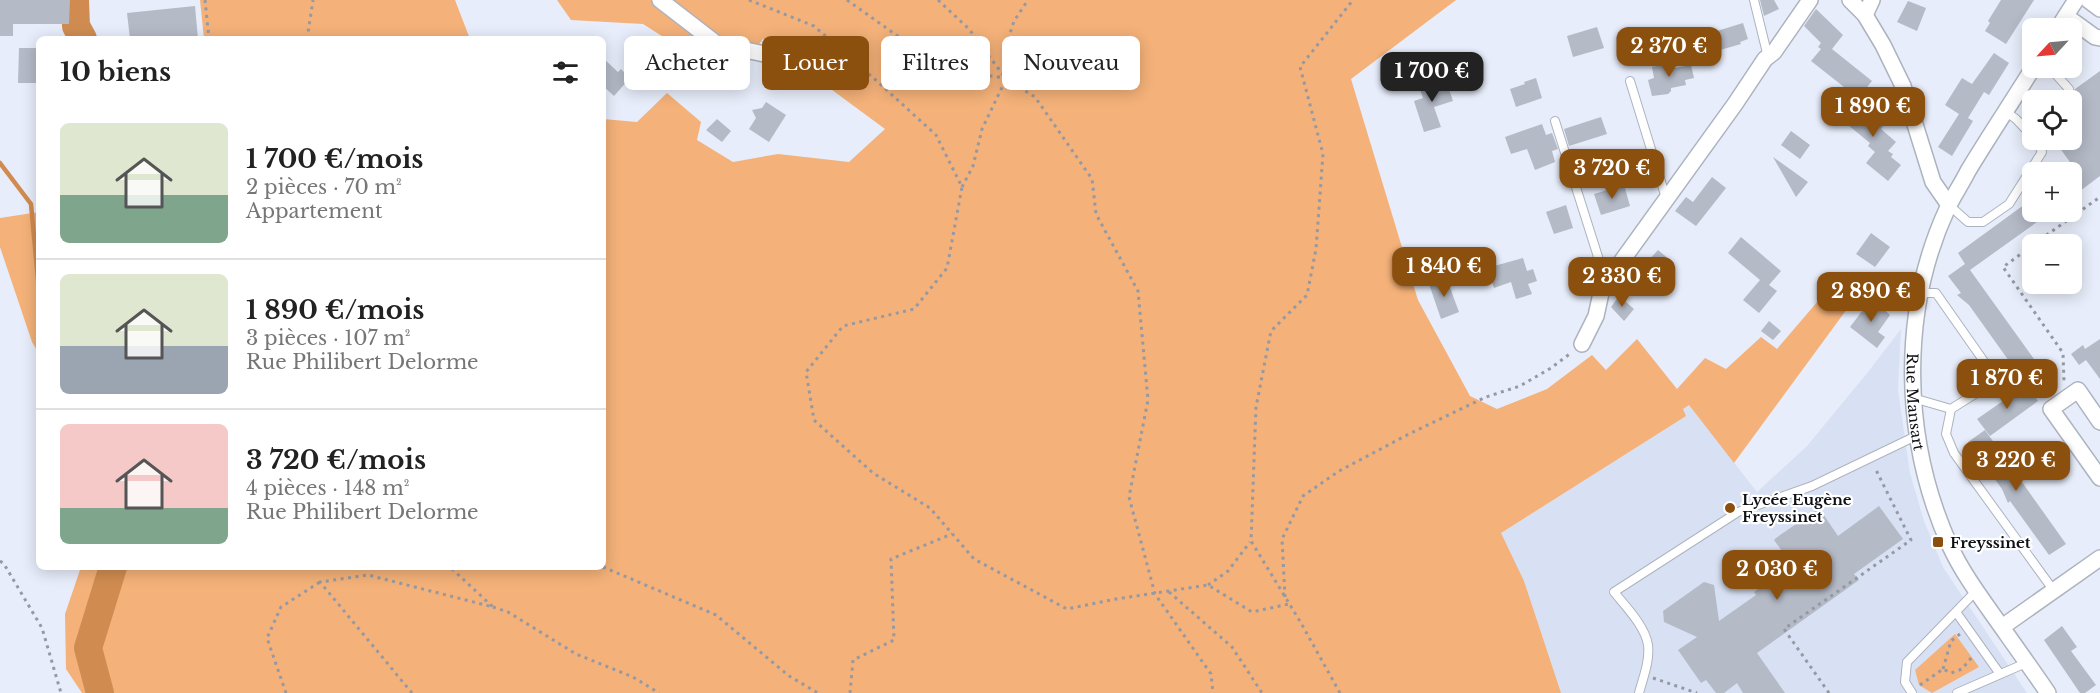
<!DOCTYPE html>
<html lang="fr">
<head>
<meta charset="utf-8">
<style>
	:root { --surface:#fff; --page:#f2f2f2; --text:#222; --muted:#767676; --line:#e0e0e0; --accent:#8c500e }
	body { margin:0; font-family:"Libre Baskerville",serif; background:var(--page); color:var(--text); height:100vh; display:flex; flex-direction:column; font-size:22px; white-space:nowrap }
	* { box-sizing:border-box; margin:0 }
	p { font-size:20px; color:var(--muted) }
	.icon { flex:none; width:33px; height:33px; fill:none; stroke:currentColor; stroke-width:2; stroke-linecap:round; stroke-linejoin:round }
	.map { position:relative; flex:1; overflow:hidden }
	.sheet { position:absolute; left:36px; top:36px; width:570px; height:534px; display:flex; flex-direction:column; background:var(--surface); border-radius:9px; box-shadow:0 3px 15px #0003 }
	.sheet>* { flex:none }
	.hud { position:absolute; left:624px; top:36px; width:570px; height:54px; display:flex; gap:12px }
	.needle { width:39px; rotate:244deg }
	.tools { position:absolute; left:2022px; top:18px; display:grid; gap:12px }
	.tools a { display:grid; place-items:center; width:60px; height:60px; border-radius:9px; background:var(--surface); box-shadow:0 3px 15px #0003; font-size:30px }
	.price { position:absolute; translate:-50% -51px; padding:0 14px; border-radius:12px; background:var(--accent); color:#fff; font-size:20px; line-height:39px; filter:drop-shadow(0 2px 3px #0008) }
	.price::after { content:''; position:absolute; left:50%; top:36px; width:18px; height:14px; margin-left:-9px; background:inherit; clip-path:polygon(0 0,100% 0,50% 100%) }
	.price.selected { background:#222; color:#fff }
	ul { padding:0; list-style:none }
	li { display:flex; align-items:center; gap:18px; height:150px; padding:0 24px }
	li+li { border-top:2px solid var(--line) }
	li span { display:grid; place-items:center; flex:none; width:168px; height:120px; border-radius:9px; color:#555 }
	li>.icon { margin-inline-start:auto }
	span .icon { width:72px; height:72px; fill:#fffc; stroke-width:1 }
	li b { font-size:26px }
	h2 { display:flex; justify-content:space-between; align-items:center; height:72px; padding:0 24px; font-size:26px }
	.chip { padding:0 21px; border-radius:9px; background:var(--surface); box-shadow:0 3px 15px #0003; font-size:21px; line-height:54px }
	.chip.selected { background:var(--accent); color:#fff }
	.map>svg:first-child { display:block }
	.built { fill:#d8e1f3 }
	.green { fill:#f4b179 }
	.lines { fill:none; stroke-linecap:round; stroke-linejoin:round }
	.stream { stroke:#d08c50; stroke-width:4.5 }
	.river { stroke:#d08c50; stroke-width:28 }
	.building { fill:#b4bac6 }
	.service-casing { stroke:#adb3be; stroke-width:10 }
	.minor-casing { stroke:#adb3be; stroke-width:18 }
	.path { stroke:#9599a3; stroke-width:3; stroke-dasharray:3 4.5; stroke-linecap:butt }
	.service { stroke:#fff; stroke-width:8 }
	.minor { stroke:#fff; stroke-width:15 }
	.poi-dot { fill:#8c500e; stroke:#fff; stroke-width:2 }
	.labels { text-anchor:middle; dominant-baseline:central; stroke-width:4.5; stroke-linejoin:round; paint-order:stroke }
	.street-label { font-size:15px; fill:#0e1014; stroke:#fff }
	.poi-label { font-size:15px; font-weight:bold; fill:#0e1014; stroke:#fff; text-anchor:start }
</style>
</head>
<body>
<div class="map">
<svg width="2100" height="693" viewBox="0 0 2100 693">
	<rect width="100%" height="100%" fill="#e7edfa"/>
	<path class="built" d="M1901,329L1898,390L1910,473L1924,521L1943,567L2027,693H1406L1501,533L1685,416L1682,409L1689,405L1757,492L1807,446L1868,372Z"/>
	<path class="green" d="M200,0H455L470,39H204Z
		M557,0H1456L1351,79L1418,300L1470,396L1497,409L1547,389L1592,355L1606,370L1637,339L1677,389L1705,358L1726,369L1761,337L1777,349L1836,280L1858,294L1734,463L1689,405L1683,409L1686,416L1501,533L1524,581L1561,693H82L66,669L65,614L81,567H603V119L637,122L667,93L701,122L697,140L733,162L778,154L849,162L885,129L763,39L731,80L643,24L571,20Z
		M39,212V354L32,342L0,247V218Z
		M1955,634L1979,667L1932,693L1919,685L1915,670Z"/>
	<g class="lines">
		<path class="stream" d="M0,163L31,204L39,291"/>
		<path class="river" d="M75,0L76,26L83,39
			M100,693L88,648L113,567"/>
	</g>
	<path class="building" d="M0,0H70L69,24H13V36H0Z
		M1760,0H1774L1779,9L1764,16Z
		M2001,0H2034L2006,44L1985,31L1990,23L1988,21Z
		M1908,1L1926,8L1917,31L1897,22Z
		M195,6L198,39H130L127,13Z
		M1816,9L1843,35L1832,49L1872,81L1858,98L1811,61L1821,49L1818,47L1821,43L1804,26Z
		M1743,23L1748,39L1740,42L1741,44L1720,50L1718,43L1704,35Z
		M1597,27L1604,48L1573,57L1567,36Z
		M19,48H39V83H18Z
		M1994,53L2009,63L1989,95L1984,92L1968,118L1973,121L1952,156L1938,147L1959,114L1945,105L1962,78L1972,84Z
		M603,58L618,72L621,69L630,78L614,96L603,86Z
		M1674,63L1675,68L1691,65L1694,78L1685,80L1686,85L1671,88V91L1668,94L1652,96L1648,80L1654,78L1652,67Z
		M2100,71V176L2072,197V172L2075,169L2054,140H2072V100H2059L2067,95L2073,94L2075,89Z
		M1445,78L1453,101L1434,107L1441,127L1424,132L1414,101L1423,98L1419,87Z
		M1536,78L1542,98L1516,107L1510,89L1525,84L1524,82Z
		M1857,98L1886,122L1881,129L1896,142L1888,151L1893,154L1891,157L1901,165L1888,181L1866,163L1875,152L1868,146L1870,143L1842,120Z
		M766,102L786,115L769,142L749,129L756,118L752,110L762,108Z
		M1601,117L1607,134L1569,146L1564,129Z
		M717,119L731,131L722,142L706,130Z
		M1542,124L1546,135L1552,133L1558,149L1552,151L1555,162L1535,170L1527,149L1511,154L1505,137Z
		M1791,131L1810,145L1800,159L1781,145Z
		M1773,157L1808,182L1796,197L1792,190Z
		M1712,177L1726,188L1696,226L1675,211L1686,197L1693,202Z
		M1624,185L1630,206L1601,215L1594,194Z
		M2032,199V212H2051L1970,270L2047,377L2033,387L2011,371L2014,368L1969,305L1957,295L1961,293L1948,276L1965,264L1958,253Z
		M1566,205L1573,228L1554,234L1546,212Z
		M1871,233L1890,247L1875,267L1856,254Z
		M1741,237L1781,271L1769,285L1777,291L1759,313L1743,300L1760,280L1728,253Z
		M1658,250L1670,260L1653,283L1638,272Z
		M1523,258L1527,271L1533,269L1537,281L1528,284L1532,294L1516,299L1511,282L1494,288L1487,268Z
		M1446,277L1459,312L1441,319L1429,284Z
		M1619,296L1634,309L1624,321L1611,307Z
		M1872,298L1890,315L1878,332L1885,337L1877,348L1850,327Z
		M1769,321L1781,331L1773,340L1761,331Z
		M2100,339V379L2086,360L2079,365L2071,354L2083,345L2085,349Z
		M2026,385L2038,401L1990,436L1977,419Z
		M1985,430L2066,544L2049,555L2010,501L2008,503L2002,489L1984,464L1981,466L1968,442Z
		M1879,506L1903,539L1854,574L1859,580L1757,653L1785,693H1743L1737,683L1724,693H1716L1706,680L1701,683L1678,650L1697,637L1664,622L1663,611L1704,582L1714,585L1719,621L1756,595L1754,592L1792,565L1774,540L1776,538L1819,508L1838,536Z
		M2062,626L2077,647L2071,651L2096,685L2085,693H2080L2044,640Z"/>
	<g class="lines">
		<defs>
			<path id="service" d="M1754,0L1768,57
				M2050,68L2069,89
				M1630,81L1666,198
				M2005,111L2016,119L2032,136
				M1555,121L1606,282
				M1949,205L1968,222H1983L2009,204L2042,152L2036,140
				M1920,293H1936L1997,380L1951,409L1946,434L1954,453L2054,591
				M1913,398L1951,409
				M1956,612L2000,674
				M1639,693C1643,678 1650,661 1648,645C1645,626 1626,607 1614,592L1738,512L1812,486L1918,435
				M1912,693L1905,682L1907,662L1976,591
				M1957,693L2026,663"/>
			<g id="minor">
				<path d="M660,0L717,44L764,54"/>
				<path d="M1850,0L1865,15L1883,45L1903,86L1933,182L1949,205"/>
				<path d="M2088,0L2100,9"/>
				<path d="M1865,15L1872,0"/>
				<path d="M2066,16L2095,37L2100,38"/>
				<path d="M2058,28L2076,0"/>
				<path id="s1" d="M2033,68C2012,102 1989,136 1968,171C1962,183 1954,195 1948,207C1899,312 1902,440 1950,546C1962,572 1979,595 1996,619C2013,643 2031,668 2048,693"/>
				<path d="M1582,344L1596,316L1601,293L1616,269L1735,104L1765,59L1774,52L1810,0"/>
				<path d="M2100,422L2078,390L2051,409L2100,478"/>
				<path d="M2002,627L2100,558"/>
			</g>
		</defs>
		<use href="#service" class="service-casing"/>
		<use href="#minor" class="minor-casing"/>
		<path class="path" d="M205,0L209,39
			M749,0L814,26L879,83L936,135L962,187L947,268L914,309L843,326L806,372L814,420L873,473L930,508L974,559L1067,609L1116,599L1208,585L1252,612L1289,604
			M847,0L944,69L1005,78
			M938,0L969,29L1006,79L1035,97L1092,179L1096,214L1138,291L1148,400L1129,497L1155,594L1211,674L1213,693
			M307,39L313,0
			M962,187L973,166L982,129L1006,79L1005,49L1014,21L1028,0
			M2034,244L2100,197
			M2032,246L2003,267L2063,353L2064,382
			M0,561L4,564L42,628L61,693
			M603,567L716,615L789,676L818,693
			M1208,585L1228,571L1250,542
			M1169,592L1232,647L1262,693
			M1285,597L1282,539L1303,496L1339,471L1409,434L1486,397L1520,386L1551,368L1571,353
			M493,607L508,612L576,654L633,677L659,693
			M1943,669L1951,641L1960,634
			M1653,678L1697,693
			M1920,685L1943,669L1951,673L1962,669L1972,657L1973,658
			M286,693L267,638L281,607L320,582
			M412,693L320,582L368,575L493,607L450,567
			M850,693L853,660L894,640L891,559L952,534
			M1340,693L1301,623L1251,541L1256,407L1271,331L1307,295L1316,249L1323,154L1300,67L1353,0
			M1829,693L1784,629L1911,540L1875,468"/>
		<use href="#service" class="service"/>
		<use href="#minor" class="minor"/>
	</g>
	<g class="poi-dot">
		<circle cx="1730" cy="508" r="6"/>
		<rect x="1932" y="536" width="12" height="12" rx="3"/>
	</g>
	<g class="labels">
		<g class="street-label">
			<text stroke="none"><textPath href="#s1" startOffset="363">Rue Mansart</textPath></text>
		</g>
		<g class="poi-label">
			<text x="1742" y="499">Lycée Eugène<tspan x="1742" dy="17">Freyssinet</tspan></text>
			<text x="1950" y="542">Freyssinet</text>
		</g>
	</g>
</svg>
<div class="tools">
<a><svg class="needle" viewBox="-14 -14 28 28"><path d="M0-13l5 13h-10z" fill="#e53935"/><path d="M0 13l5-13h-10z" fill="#767676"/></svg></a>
<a><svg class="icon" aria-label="locate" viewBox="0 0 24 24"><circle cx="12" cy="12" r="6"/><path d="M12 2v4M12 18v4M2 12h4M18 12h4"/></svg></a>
<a>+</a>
<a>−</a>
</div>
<b class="price" style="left:1669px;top:78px">2 370 €</b>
<b class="price selected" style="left:1432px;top:103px">1 700 €</b>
<b class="price" style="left:1873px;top:138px">1 890 €</b>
<b class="price" style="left:1612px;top:200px">3 720 €</b>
<b class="price" style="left:1444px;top:298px">1 840 €</b>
<b class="price" style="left:1622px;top:308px">2 330 €</b>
<b class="price" style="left:1871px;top:323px">2 890 €</b>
<b class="price" style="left:2007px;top:410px">1 870 €</b>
<b class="price" style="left:2016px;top:492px">3 220 €</b>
<b class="price" style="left:1777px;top:601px">2 030 €</b>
<div class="hud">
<a class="chip">Acheter</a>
<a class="chip selected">Louer</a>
<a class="chip">Filtres</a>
<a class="chip">Nouveau</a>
</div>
<section class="sheet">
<h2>10 biens<svg class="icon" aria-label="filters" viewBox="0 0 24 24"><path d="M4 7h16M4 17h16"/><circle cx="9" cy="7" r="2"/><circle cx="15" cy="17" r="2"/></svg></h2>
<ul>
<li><span style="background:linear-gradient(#dfe7d0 60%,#7fa58c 0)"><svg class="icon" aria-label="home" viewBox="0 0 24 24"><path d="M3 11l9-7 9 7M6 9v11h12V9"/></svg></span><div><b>1 700 €/mois</b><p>2 pièces · 70 m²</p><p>Appartement</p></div></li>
<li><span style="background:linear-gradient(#dfe7d0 60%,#9aa5b1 0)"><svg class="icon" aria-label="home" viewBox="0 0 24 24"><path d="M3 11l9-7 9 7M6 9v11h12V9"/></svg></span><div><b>1 890 €/mois</b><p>3 pièces · 107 m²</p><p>Rue Philibert Delorme</p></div></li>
<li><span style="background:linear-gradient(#f6c9c9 70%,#7fa58c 0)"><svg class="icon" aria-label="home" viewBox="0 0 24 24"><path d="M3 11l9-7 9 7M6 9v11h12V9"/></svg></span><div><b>3 720 €/mois</b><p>4 pièces · 148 m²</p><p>Rue Philibert Delorme</p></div></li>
</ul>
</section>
</div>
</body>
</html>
